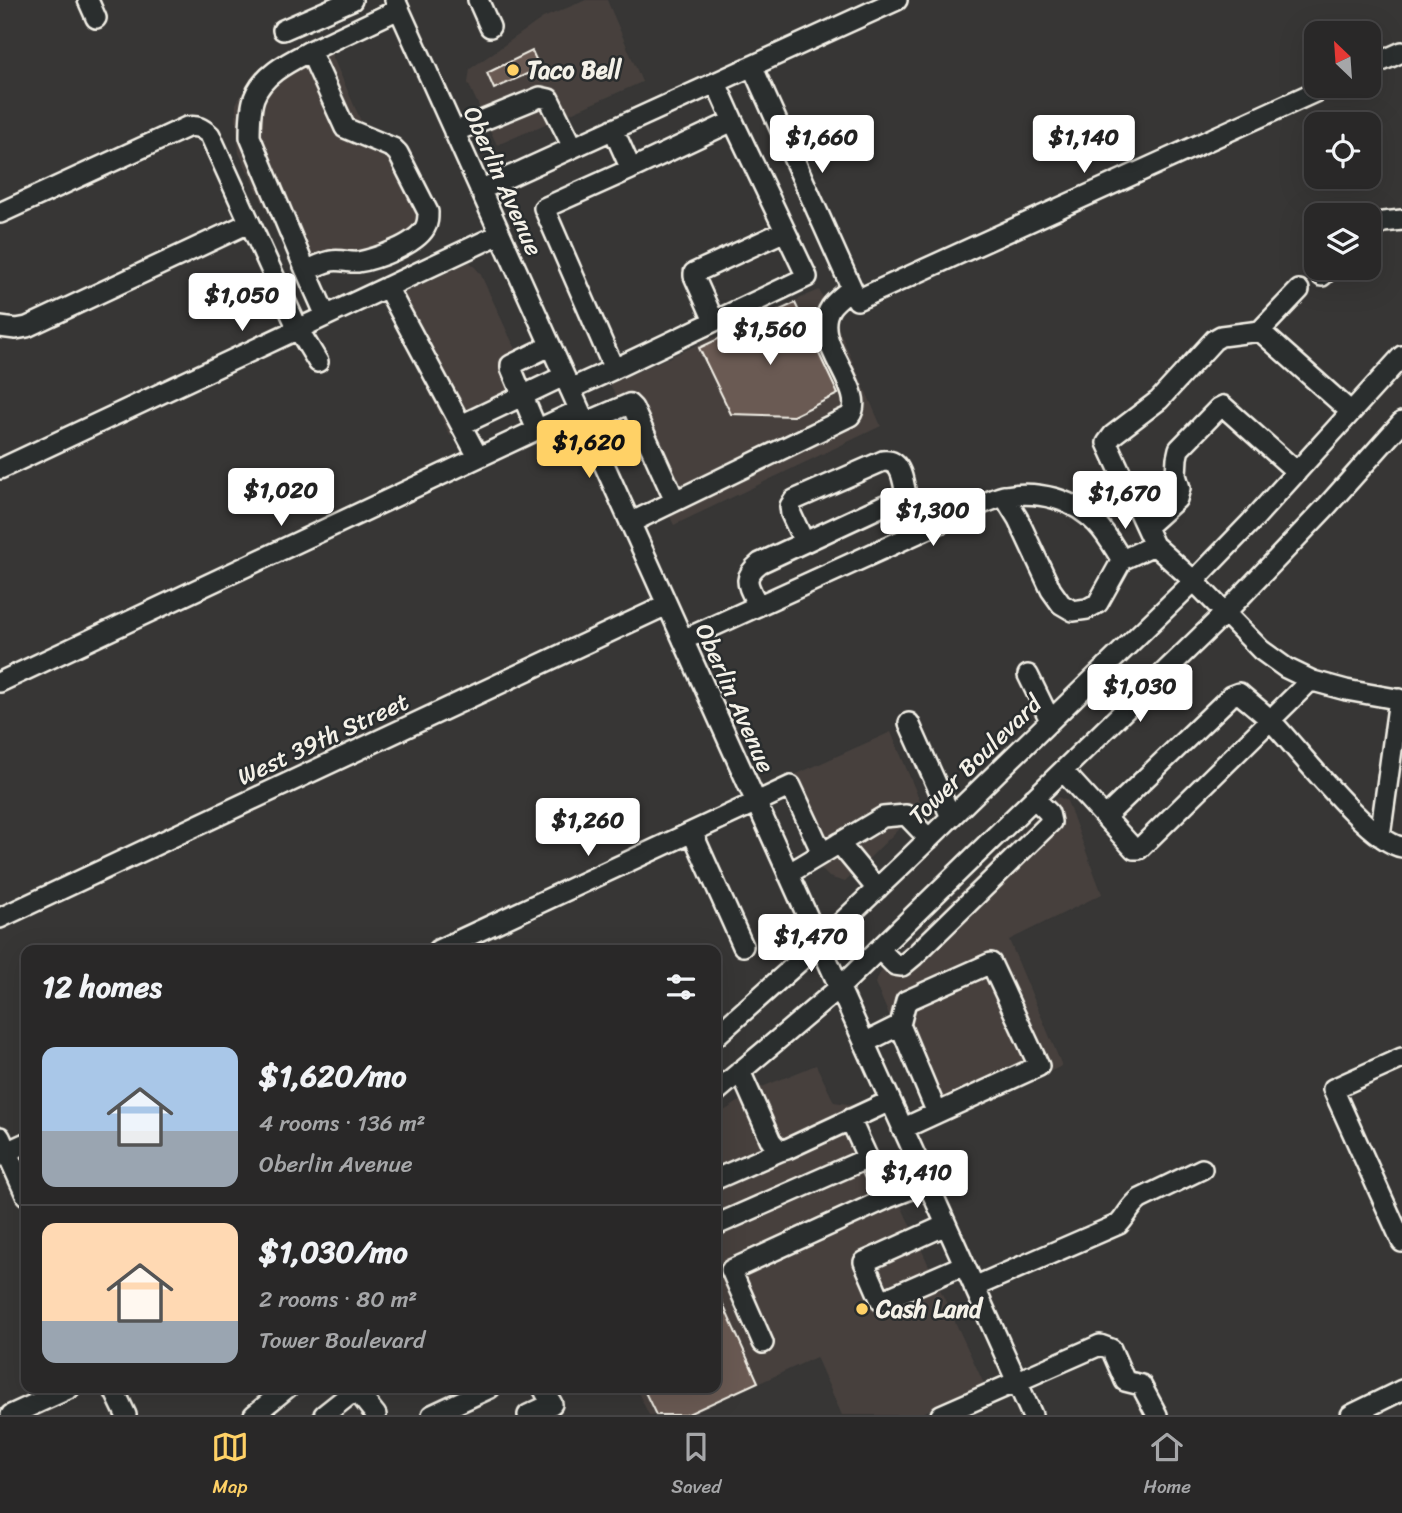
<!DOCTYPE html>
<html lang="en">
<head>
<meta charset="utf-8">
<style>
	:root { --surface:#292828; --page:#353434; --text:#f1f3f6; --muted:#a5a6a8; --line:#454445; --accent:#ffd166 }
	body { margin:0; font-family:Sriracha,sans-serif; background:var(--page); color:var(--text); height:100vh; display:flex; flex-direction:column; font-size:26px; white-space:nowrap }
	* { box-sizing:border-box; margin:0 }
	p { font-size:23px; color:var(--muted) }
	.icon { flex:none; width:38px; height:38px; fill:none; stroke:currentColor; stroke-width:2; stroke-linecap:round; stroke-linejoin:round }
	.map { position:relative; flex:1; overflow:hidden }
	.drawer { position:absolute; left:21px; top:945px; width:700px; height:448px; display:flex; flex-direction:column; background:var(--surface); border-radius:14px; box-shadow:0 7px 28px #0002,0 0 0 2px var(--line) }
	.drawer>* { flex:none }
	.needle { width:46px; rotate:335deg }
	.controls { position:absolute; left:1304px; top:21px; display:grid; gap:14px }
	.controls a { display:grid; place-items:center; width:77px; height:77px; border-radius:14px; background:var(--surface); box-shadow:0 7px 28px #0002,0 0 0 2px var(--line); font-size:35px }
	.price { position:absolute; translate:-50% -60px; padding:0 16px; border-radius:7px; background:#fff; color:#222; font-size:23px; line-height:46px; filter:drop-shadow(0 2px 4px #0008) }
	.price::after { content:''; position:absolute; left:50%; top:42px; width:21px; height:16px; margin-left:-10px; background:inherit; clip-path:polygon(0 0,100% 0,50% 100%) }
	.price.selected { background:var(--accent); color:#111 }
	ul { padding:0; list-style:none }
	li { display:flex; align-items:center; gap:21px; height:175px; padding:0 21px }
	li+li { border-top:2px solid var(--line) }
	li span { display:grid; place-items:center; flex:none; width:196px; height:140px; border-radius:14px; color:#555 }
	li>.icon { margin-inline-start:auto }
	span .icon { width:84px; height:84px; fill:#fffc; stroke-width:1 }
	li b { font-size:30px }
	h2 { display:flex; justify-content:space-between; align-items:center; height:84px; padding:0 21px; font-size:30px }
	.menu { display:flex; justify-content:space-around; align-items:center; height:98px; border-top:2px solid var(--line); background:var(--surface); font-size:19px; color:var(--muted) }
	.menu a { display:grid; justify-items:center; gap:4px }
	.menu .selected { color:var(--accent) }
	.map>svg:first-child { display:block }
	.built { fill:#47413e }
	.building { fill:#6b5a53; stroke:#f4f1e8; stroke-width:2 }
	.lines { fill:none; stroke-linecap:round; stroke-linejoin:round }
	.minor-casing { stroke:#f4f1e8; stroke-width:24 }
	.minor { stroke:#2a2d2e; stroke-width:19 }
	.poi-dot { fill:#ffd166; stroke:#2a2d2e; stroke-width:2.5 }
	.labels { text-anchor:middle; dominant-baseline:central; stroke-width:5; stroke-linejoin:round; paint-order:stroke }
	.poi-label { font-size:24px; font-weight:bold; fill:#f4f1e8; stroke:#2a2d2e; text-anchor:start }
	.street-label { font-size:24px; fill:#f4f1e8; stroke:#2a2d2e }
</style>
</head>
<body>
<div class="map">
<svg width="1402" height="1415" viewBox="0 0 1402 1415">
	<rect width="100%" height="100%" fill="#373635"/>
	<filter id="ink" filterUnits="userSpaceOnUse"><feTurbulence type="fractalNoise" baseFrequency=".0143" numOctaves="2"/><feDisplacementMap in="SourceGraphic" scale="14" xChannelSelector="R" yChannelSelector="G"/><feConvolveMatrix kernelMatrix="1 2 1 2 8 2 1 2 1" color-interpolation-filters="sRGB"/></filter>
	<g filter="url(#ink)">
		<path class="built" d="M586,0H607L642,82L497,145L468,83L470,69L543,18Z
			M323,35L364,128L401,141L433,196L437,223L432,235L331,269L303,285L239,153L236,123V104L254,73L277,55Z
			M470,262L480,273L538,398L450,436L386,301Z
			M819,290L835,321L881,426L674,525L610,384Z
			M891,732L922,806L845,882L829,877L820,868L779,782Z
			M1058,797L1067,801L1102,894L1009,940L1062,1066L937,1124L875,983L883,968Z
			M816,1065L834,1102L854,1105L985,1386L918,1415H842L816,1357L690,1415H649L636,1388H716V1116L762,1087Z"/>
		<path class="building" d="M532,51L540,68L494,89L487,73Z
			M795,303L838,394L793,416L731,414L699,348Z
			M716,1289L758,1382L686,1415H656L643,1388H716Z"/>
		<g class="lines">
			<defs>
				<path id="minor" d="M88,0L96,18
					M395,0L1032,1415
					M478,0L490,27
					M283,30L352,0
					M752,66L857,300L1328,86
					M1368,67L1402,52
					M454,132L540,97L549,99L573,147
					M631,169L733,121L716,83
					M480,190L897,0
					M0,213L187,127C197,125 202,128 210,135L298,329L318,362
					M1368,231L1383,222L1402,220
					M306,271L250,137C250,125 250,110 254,98C263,74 289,62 310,51
					M1322,276L1330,268
					M387,287L478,457
					M326,316L306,271C314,267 322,263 331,261C341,259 349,263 358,262C376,259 415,245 425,228C428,223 428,218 428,212L398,153L393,148L345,128L310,51L399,9
					M714,321L694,276V273L785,231
					M0,327L16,329L27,327L249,223
					M1260,331L1299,290
					M614,369L807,277L733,121
					M570,389L614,369L544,208L631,169L613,129
					M1351,412L1260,331L1221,336L1214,340L1159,400L1113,435L1107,443L1154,545L1194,581L1261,650L1286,668L1313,681L1346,690L1402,700
					M585,423L629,404L633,408L675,501
					M461,425L564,376
					M537,430L511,368V365L550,346
					M0,469L500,234
					M1004,496L1018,519L1051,590L1061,604L1073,611L1087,609L1098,603L1122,560
					M630,523L850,416C869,390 808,341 831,307C836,300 845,294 851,288
					M1146,527L1177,499L1180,488L1176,475L1177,458L1179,449L1219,408L1223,406L1297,472
					M804,542L791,514L790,506L794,500L883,461C902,459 903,481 906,495
					M758,606C749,586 740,579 760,563L906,495L925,530
					M683,640L984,503C991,501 998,497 1005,496C1038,490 1074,499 1097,524C1107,534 1114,548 1122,560L1154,545
					M1028,675L1050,720
					M0,682L579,410
					M909,723L951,817
					M1063,771L1134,849H1139L1311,680
					M1105,817L1231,696L1239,693C1250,703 1262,711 1272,722C1298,749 1369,842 1402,847
					M692,832L743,946
					M1380,836L1399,699
					M839,843L877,889
					M788,874L883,817L906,815L929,839
					M0,918L667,605
					M879,949L895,965L902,966L914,956L1051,822L1049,813L1034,798
					M438,950L791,786L822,853
					M716,1036L819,944L904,863L1194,581L1252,521L1402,356
					M864,1043L900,1025
					M1402,1058L1333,1089L1402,1242
					M740,1071L771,1141L780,1151L787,1149L890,1101
					M716,1092L839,988L1225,613L1327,506L1402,422
					M850,1119L885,1196L888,1198L927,1183
					M902,1129L1039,1066L991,963L906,1001L900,1025L937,1113
					M0,1137L26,1195
					M0,1155L26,1143
					M716,1179L780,1151
					M716,1225L868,1158
					M946,1225L864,1262L881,1301L964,1265
					M974,1287L1119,1224C1127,1216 1130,1206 1140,1199L1202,1169
					M763,1343L731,1270L888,1198
					M113,1388L126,1415
					M356,1390L376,1415
					M11,1415L70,1388
					M254,1415L287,1388
					M324,1415L358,1388
					M432,1415L490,1388
					M528,1415L552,1404L543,1388
					M941,1415L1100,1345L1111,1349L1125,1381L1141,1385L1157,1415
					M1351,1415L1402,1390"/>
			</defs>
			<use href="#minor" class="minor-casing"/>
			<use href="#minor" class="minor"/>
		</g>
	</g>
	<g class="poi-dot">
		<circle cx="513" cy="70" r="7"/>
		<circle cx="862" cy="1309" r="7"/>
	</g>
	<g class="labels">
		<g class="poi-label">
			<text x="527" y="70">Taco Bell</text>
			<text x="876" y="1309">Cash Land</text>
		</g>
		<g class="street-label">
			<text transform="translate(503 181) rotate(66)">Oberlin Avenue</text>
			<text transform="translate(735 698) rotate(66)">Oberlin Avenue</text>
			<text transform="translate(323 739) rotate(-25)">West 39th Street</text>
			<text transform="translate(975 760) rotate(-44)">Tower Boulevard</text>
		</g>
	</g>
</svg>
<div class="controls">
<a><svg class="needle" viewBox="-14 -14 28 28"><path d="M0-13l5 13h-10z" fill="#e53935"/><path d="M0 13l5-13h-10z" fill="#a5a6a8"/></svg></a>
<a><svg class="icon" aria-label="locate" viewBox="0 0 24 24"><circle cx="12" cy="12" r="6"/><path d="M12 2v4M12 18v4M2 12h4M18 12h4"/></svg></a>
<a><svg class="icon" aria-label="layers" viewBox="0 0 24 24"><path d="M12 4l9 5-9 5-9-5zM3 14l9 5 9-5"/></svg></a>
</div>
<b class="price" style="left:822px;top:175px">$1,660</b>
<b class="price" style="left:1084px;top:175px">$1,140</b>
<b class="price" style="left:242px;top:333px">$1,050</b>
<b class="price" style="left:770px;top:367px">$1,560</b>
<b class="price selected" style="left:589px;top:480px">$1,620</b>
<b class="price" style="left:281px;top:528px">$1,020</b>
<b class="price" style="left:1125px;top:531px">$1,670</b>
<b class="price" style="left:933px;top:548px">$1,300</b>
<b class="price" style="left:1140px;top:724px">$1,030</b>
<b class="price" style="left:588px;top:858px">$1,260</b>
<b class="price" style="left:811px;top:974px">$1,470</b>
<b class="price" style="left:917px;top:1210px">$1,410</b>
<section class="drawer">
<h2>12 homes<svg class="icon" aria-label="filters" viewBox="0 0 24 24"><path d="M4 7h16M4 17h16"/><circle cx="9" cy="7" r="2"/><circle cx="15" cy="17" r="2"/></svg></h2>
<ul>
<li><span style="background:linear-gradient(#a9c7e8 60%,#9aa5b1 0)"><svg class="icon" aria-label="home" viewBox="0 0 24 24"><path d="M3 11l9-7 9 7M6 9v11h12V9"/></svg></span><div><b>$1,620/mo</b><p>4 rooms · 136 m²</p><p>Oberlin Avenue</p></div></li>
<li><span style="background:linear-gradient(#ffd9b3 70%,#9aa5b1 0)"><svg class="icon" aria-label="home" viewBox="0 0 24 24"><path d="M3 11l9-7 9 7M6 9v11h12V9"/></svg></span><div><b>$1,030/mo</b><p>2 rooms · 80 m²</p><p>Tower Boulevard</p></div></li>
</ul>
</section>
</div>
<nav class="menu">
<a class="selected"><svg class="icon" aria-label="map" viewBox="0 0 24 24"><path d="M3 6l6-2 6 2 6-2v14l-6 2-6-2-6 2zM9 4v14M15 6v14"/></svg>Map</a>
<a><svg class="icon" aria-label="saved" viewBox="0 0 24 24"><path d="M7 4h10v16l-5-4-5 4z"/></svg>Saved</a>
<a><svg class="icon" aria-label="home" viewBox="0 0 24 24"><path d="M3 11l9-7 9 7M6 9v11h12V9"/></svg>Home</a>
</nav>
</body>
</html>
